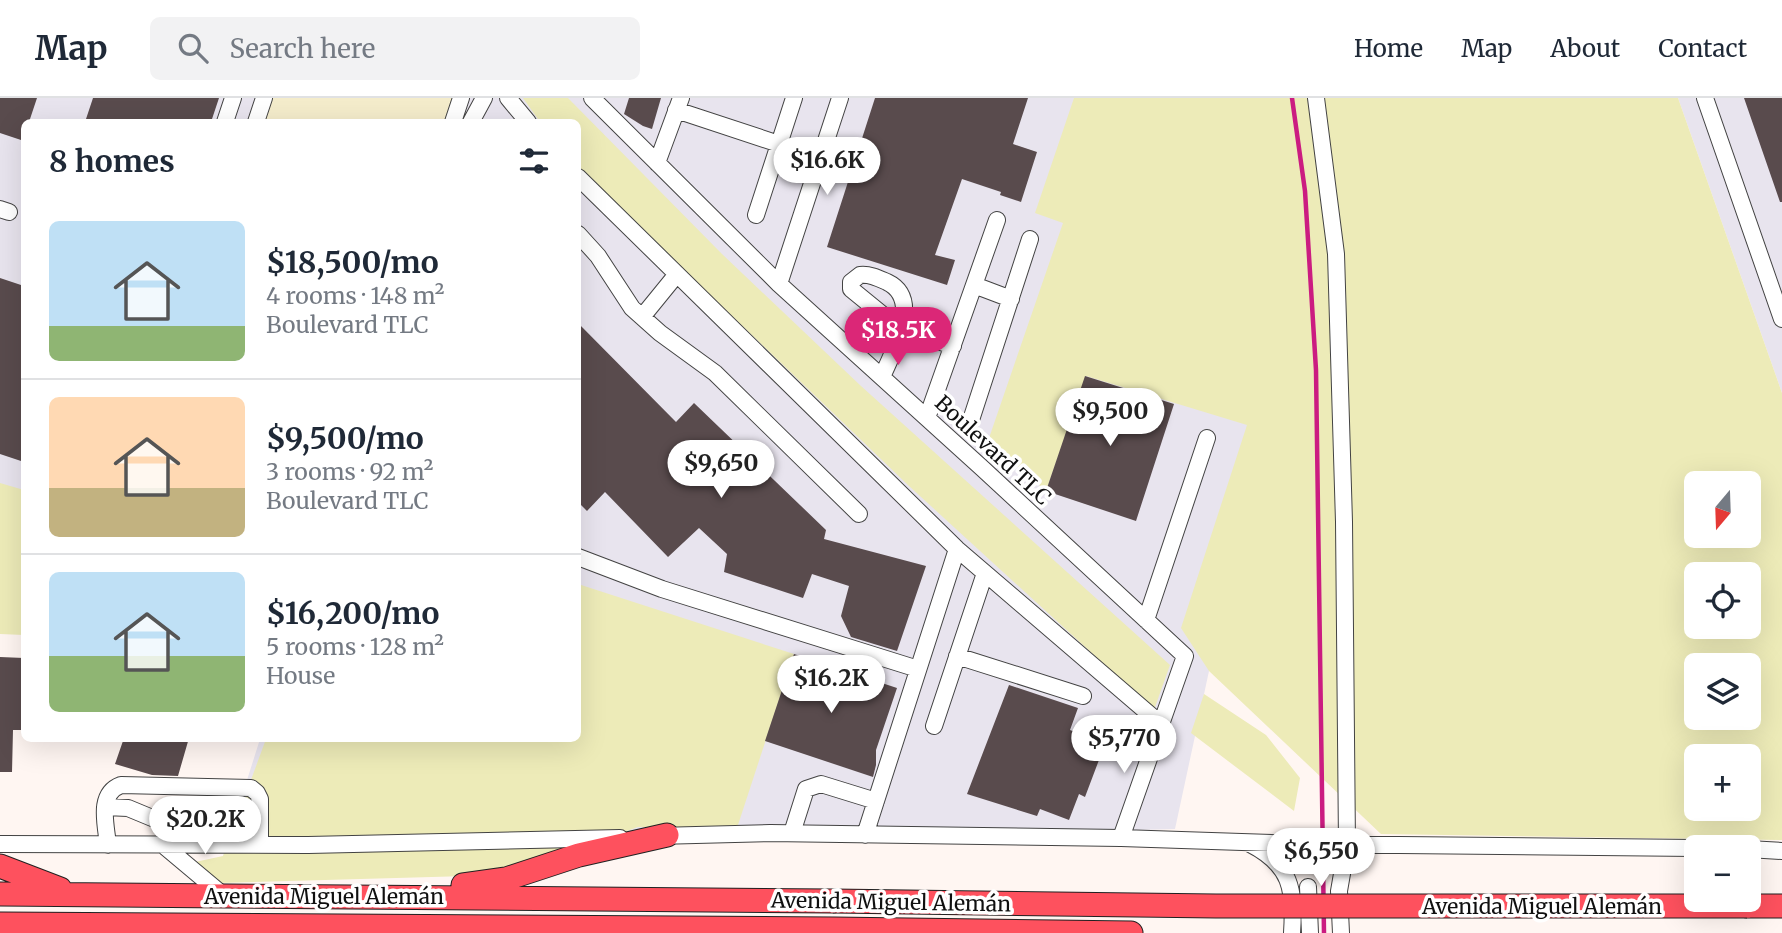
<!DOCTYPE html>
<html lang="en">
<head>
<meta charset="utf-8">
<style>
	:root { --surface:#fff; --page:#f2f2f3; --text:#1f2937; --muted:#747a83; --line:#e0e1e3; --accent:#db2777 }
	body { margin:0; font-family:Merriweather,serif; background:var(--page); color:var(--text); height:100vh; display:flex; flex-direction:column; font-size:26px; white-space:nowrap }
	* { box-sizing:border-box; margin:0 }
	p { font-size:23px; color:var(--muted) }
	.icon { flex:none; width:38px; height:38px; fill:none; stroke:currentColor; stroke-width:2; stroke-linecap:round; stroke-linejoin:round }
	.map { position:relative; flex:1; overflow:hidden }
	.sheet { position:absolute; left:21px; top:21px; width:560px; height:623px; display:flex; flex-direction:column; background:var(--surface); border-radius:10px; box-shadow:0 7px 28px #0002 }
	.sheet>* { flex:none }
	.needle { width:46px; rotate:199deg }
	.controls { position:absolute; left:1684px; top:373px; display:grid; gap:14px }
	.controls a { display:grid; place-items:center; width:77px; height:77px; border-radius:10px; background:var(--surface); box-shadow:0 7px 28px #0002; font-size:35px }
	.price { position:absolute; translate:-50% -60px; padding:0 16px; border-radius:24px; background:#fff; color:#222; font-size:23px; line-height:46px; filter:drop-shadow(0 2px 4px #0008) }
	.price::after { content:''; position:absolute; left:50%; top:42px; width:21px; height:16px; margin-left:-10px; background:inherit; clip-path:polygon(0 0,100% 0,50% 100%) }
	.price.active { background:var(--accent); color:#fff }
	ul { padding:0; list-style:none }
	li { display:flex; align-items:center; gap:21px; height:175px; padding:0 28px }
	li+li { border-top:2px solid var(--line) }
	li span { display:grid; place-items:center; flex:none; width:196px; height:140px; border-radius:10px; color:#555 }
	li>.icon { margin-inline-start:auto }
	span .icon { width:84px; height:84px; fill:#fffc; stroke-width:1 }
	li b { font-size:30px }
	h2 { display:flex; justify-content:space-between; align-items:center; height:84px; padding:0 28px; font-size:30px }
	header { display:flex; align-items:center; gap:42px; box-sizing:border-box; height:98px; padding:0 35px; background:var(--surface); border-bottom:2px solid var(--line) }
	header strong { font-size:33px }
	nav { display:flex; gap:38px; margin-inline-start:auto; font-size:24px }
	.search { width:490px; height:63px; background:var(--page); display:flex; align-items:center; gap:18px; box-sizing:border-box; padding:0 24px; border-radius:10px; color:var(--muted); font-size:26px }
	.map>svg:first-child { display:block }
	.industrial { fill:#e8e4ee }
	.green { fill:#edebb8; fill-rule:evenodd }
	.pitch { fill:#f4eccb }
	.building { fill:#594b4d }
	.lines { fill:none; stroke-linecap:round; stroke-linejoin:round }
	.minor-casing { stroke:#434343; stroke-width:18 }
	.highway-casing { stroke:#212121; stroke-width:25 }
	.minor { stroke:#fff; stroke-width:16 }
	.highway { stroke:#fe515e; stroke-width:23 }
	.rail { stroke:#cb1c81; stroke-width:4.5 }
	.highway-bridge-casing { stroke:#212121; stroke-width:25; stroke-linecap:butt }
	.highway-bridge { stroke:#fe515e; stroke-width:23 }
	.labels { text-anchor:middle; dominant-baseline:central; stroke-width:7; stroke-linejoin:round; paint-order:stroke }
	.street-label { font-size:21px; fill:#101010; stroke:#fff }
</style>
</head>
<body>
<header>
<strong>Map</strong>
<div class="search"><svg class="icon" aria-label="search" viewBox="0 0 24 24"><circle cx="10" cy="10" r="6"/><path d="M15 15l6 6"/></svg>Search here</div>
<nav><a>Home</a><a>Map</a><a>About</a><a>Contact</a></nav>
</header>
<div class="map">
<svg width="1782" height="835" viewBox="0 0 1782 835">
	<rect width="100%" height="100%" fill="#fff6f2"/>
	<path class="industrial" d="M0,0H1240L1281,362L1209,573L1175,731L223,758L260,641L578,640V24H24V486L0,485Z
		M1678,0H1782V295Z"/>
	<path class="green" d="M523,0H568L722,156L861,288L1170,567L1154,612L909,388L578,70V24H540Z
		M1074,0H1678L1782,295V742L1381,736L1209,573L1181,530L1247,327L1086,278L1046,393L988,343L1063,125L1035,115ZM1696,385H1748V438H1696ZM1696,476H1748V528H1696ZM1696,567H1748V620H1696ZM1696,658H1748V710H1696Z
		M0,385L24,392V537L0,536Z
		M578,486L794,556L737,730L638,729L503,777L218,785L195,764L223,758L266,641L578,640Z
		M1204,596L1266,637L1300,680L1294,713L1191,635Z"/>
	<path class="pitch" d="M258,0H467L459,24H250Z"/>
	<path class="building" d="M0,0H37L29,24H24V43L0,35Z
		M93,0H219L211,24H85Z
		M629,0H661L652,31L643,28L624,16Z
		M875,0H1028L1013,46L1037,54L1021,104L1000,97L1001,94L962,81L935,157L955,162L947,187L827,149Z
		M1744,0H1782V104H1780Z
		M0,180L24,188V364L0,356Z
		M578,225L676,324L694,305L826,432L824,441L926,468L897,553L851,539L841,518L849,488L812,476L803,500L724,474L727,456L699,430L668,459L605,394L587,413L578,404Z
		M1085,278L1174,306L1136,423L1046,393Z
		M794,556L897,590L876,652V667L873,679L765,643Z
		M0,559L24,560V632H13L12,674H0Z
		M1009,587L1078,610L1070,632L1105,646L1085,699L1079,696L1069,722L1040,711L1037,718L967,696Z
		M124,640H189L178,678L152,677L115,666Z"/>
	<g class="lines">
		<defs>
			<path id="minor" d="M508,0L528,24
				M592,0L779,186L982,370L1185,558L1121,740
				M1316,0L1336,156L1344,424L1347,747L1339,793L1341,835
				M1705,0L1782,221
				M676,12L779,46
				M225,24L233,0
				M256,24L264,0
				M453,24L461,0
				M471,24L484,0
				M657,65L681,0
				M578,79L957,451L1162,627
				M0,111L9,114
				M756,117L794,0
				M578,136L598,158L632,210L660,235L715,275L859,416
				M779,186L840,0
				M974,187L1011,201
				M642,219L677,176
				M882,279C893,253 923,201 887,184C878,180 870,176 860,177L851,184V191L900,231L953,248
				M927,320L997,122
				M970,325L1030,141
				M578,459L662,491L918,571
				M1146,522L1207,340
				M957,558L1083,598
				M934,628L985,475
				M105,709L128,710L157,722L190,727L212,726L239,716L260,712
				M792,735L806,691L821,686L876,703
				M865,737L957,451
				M657,738L770,735L1121,740L1298,746L1696,750
				M0,746L308,747L620,740
				M162,746L224,798
				M1250,746C1291,767 1295,791 1292,835
				M108,747C106,726 97,696 121,687L251,690L257,695L260,701V746
				M1748,751L1782,753
				M1308,789L1310,835"/>
			<path id="highway" d="M0,768L60,791
				M463,787L506,781L579,757L667,737
				M0,796L833,803
				M1747,808H1782
				M0,826L834,831L1131,835"/>
		</defs>
		<use href="#minor" class="minor-casing"/>
		<use href="#highway" class="highway-casing"/>
		<use href="#minor" class="minor"/>
		<use href="#highway" class="highway"/>
		<path class="rail" d="M1292,0L1305,93L1316,272L1324,835"/>
		<defs>
			<path id="highway-bridge" d="M833,803L1216,808H1747"/>
		</defs>
		<use href="#highway-bridge" class="highway-bridge-casing"/>
		<use href="#highway-bridge" class="highway-bridge"/>
	</g>
	<g class="labels">
		<g class="street-label">
			<text transform="translate(993 352) rotate(43)">Boulevard TLC</text>
			<text x="324" y="798">Avenida Miguel Alemán</text>
			<text transform="translate(891 804) rotate(1)">Avenida Miguel Alemán</text>
			<text x="1542" y="808">Avenida Miguel Alemán</text>
		</g>
	</g>
</svg>
<div class="controls">
<a><svg class="needle" viewBox="-14 -14 28 28"><path d="M0-13l5 13h-10z" fill="#e53935"/><path d="M0 13l5-13h-10z" fill="#747a83"/></svg></a>
<a><svg class="icon" aria-label="locate" viewBox="0 0 24 24"><circle cx="12" cy="12" r="6"/><path d="M12 2v4M12 18v4M2 12h4M18 12h4"/></svg></a>
<a><svg class="icon" aria-label="layers" viewBox="0 0 24 24"><path d="M12 4l9 5-9 5-9-5zM3 14l9 5 9-5"/></svg></a>
<a>+</a>
<a>−</a>
</div>
<b class="price" style="left:827px;top:99px">$16.6K</b>
<b class="price active" style="left:898px;top:269px">$18.5K</b>
<b class="price" style="left:1110px;top:350px">$9,500</b>
<b class="price" style="left:721px;top:402px">$9,650</b>
<b class="price" style="left:831px;top:617px">$16.2K</b>
<b class="price" style="left:1124px;top:677px">$5,770</b>
<b class="price" style="left:205px;top:758px">$20.2K</b>
<b class="price" style="left:1321px;top:790px">$6,550</b>
<section class="sheet">
<h2>8 homes<svg class="icon" aria-label="filters" viewBox="0 0 24 24"><path d="M4 7h16M4 17h16"/><circle cx="9" cy="7" r="2"/><circle cx="15" cy="17" r="2"/></svg></h2>
<ul>
<li><span style="background:linear-gradient(#bfe0f5 75%,#8fb573 0)"><svg class="icon" aria-label="home" viewBox="0 0 24 24"><path d="M3 11l9-7 9 7M6 9v11h12V9"/></svg></span><div><b>$18,500/mo</b><p>4 rooms · 148 m²</p><p>Boulevard TLC</p></div></li>
<li><span style="background:linear-gradient(#ffd9b3 65%,#c2b280 0)"><svg class="icon" aria-label="home" viewBox="0 0 24 24"><path d="M3 11l9-7 9 7M6 9v11h12V9"/></svg></span><div><b>$9,500/mo</b><p>3 rooms · 92 m²</p><p>Boulevard TLC</p></div></li>
<li><span style="background:linear-gradient(#bfe0f5 60%,#8fb573 0)"><svg class="icon" aria-label="home" viewBox="0 0 24 24"><path d="M3 11l9-7 9 7M6 9v11h12V9"/></svg></span><div><b>$16,200/mo</b><p>5 rooms · 128 m²</p><p>House</p></div></li>
</ul>
</section>
</div>
</body>
</html>
